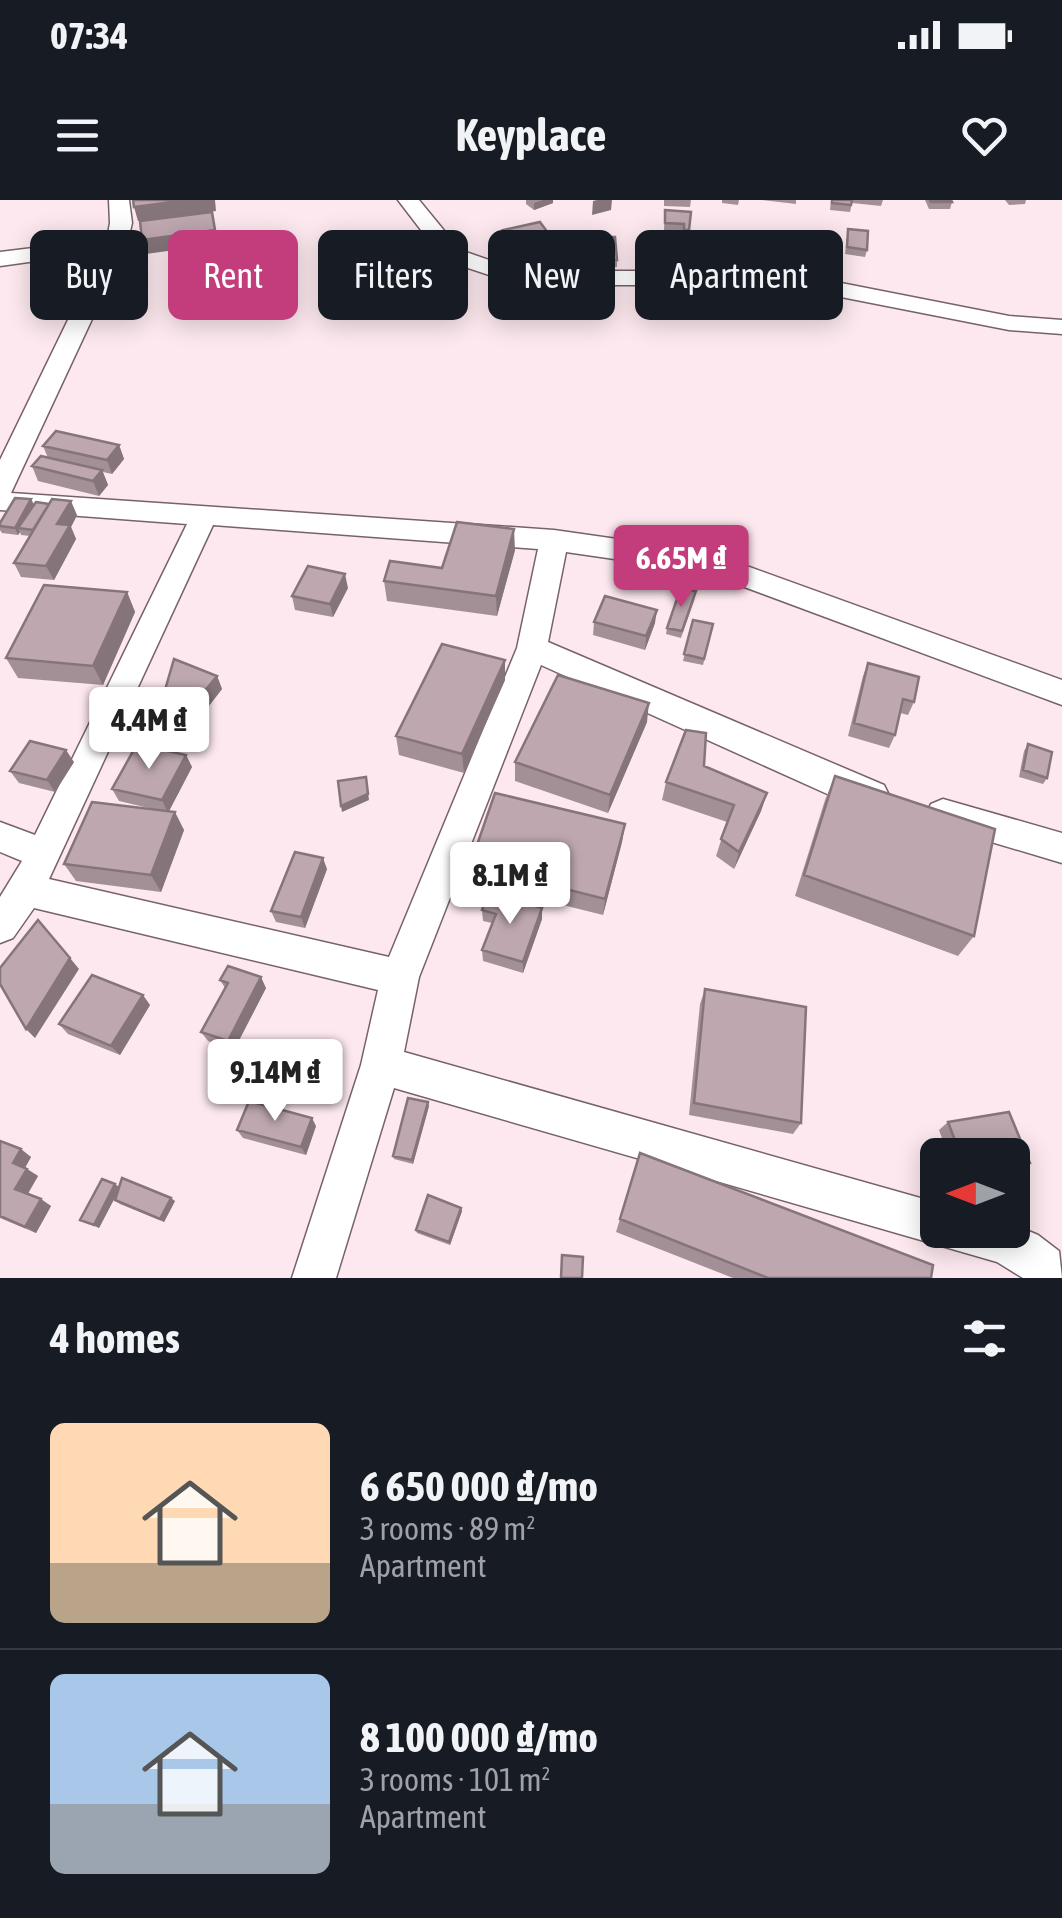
<!DOCTYPE html>
<html lang="en">
<head>
<meta charset="utf-8">
<style>
	:root { --surface:#171b24; --page:#20242c; --text:#f1f3f6; --muted:#9ea1a6; --line:#363941; --accent:#c33d7d }
	body { margin:0; font-family:"Asap Condensed",sans-serif; background:var(--page); color:var(--text); height:100vh; display:flex; flex-direction:column; font-size:38px; white-space:nowrap }
	* { box-sizing:border-box; margin:0 }
	p { font-size:32px; color:var(--muted) }
	.icon { flex:none; width:55px; height:55px; fill:none; stroke:currentColor; stroke-width:2; stroke-linecap:round; stroke-linejoin:round }
	.map { position:relative; height:1078px; overflow:hidden }
	.details { display:flex; flex-direction:column; background:var(--surface); flex:1 }
	.details>* { flex:none }
	.guide { position:absolute; left:30px; top:30px; width:1002px; height:90px; display:flex; gap:20px }
	.needle { width:65px; rotate:270deg }
	.fabs { position:absolute; left:920px; top:938px; display:grid; gap:20px }
	.fabs a { display:grid; place-items:center; width:110px; height:110px; border-radius:15px; background:var(--surface); box-shadow:0 5px 25px #0003; font-size:50px }
	.price { position:absolute; translate:-50% -85px; padding:0 22px; border-radius:10px; background:#fff; color:#222; font-size:32px; line-height:65px; filter:drop-shadow(0 2px 5px #0008) }
	.price::after { content:''; position:absolute; left:50%; top:60px; width:30px; height:22px; margin-left:-15px; background:inherit; clip-path:polygon(0 0,100% 0,50% 100%) }
	.price.current { background:var(--accent); color:#fff }
	ul { padding:0; list-style:none }
	li { display:flex; align-items:center; gap:30px; height:250px; padding:0 50px }
	li+li { border-top:2px solid var(--line) }
	li span { display:grid; place-items:center; flex:none; width:280px; height:200px; border-radius:15px; color:#555 }
	li>.icon { margin-inline-start:auto }
	span .icon { width:120px; height:120px; fill:#fffc; stroke-width:1 }
	li b { font-size:42px }
	h2 { display:flex; justify-content:space-between; align-items:center; height:120px; padding:0 50px; font-size:42px }
	.tag { padding:0 35px; border-radius:15px; background:var(--surface); box-shadow:0 5px 25px #0003; font-size:35px; line-height:90px }
	.tag.current { background:var(--accent); color:#fff }
	.status { display:flex; justify-content:space-between; align-items:center; height:70px; padding:0 50px; background:var(--surface); direction:ltr }
	.status svg { height:28px; fill:currentColor }
	header { display:flex; justify-content:space-between; align-items:center; height:130px; padding:0 50px; background:var(--surface); font-size:45px; font-weight:700 }
	.map>svg:first-child { display:block }
	.lines { fill:none; stroke-linecap:round; stroke-linejoin:round }
	.street-casing { stroke:#776269; stroke-width:3 }
	.street { fill:#fff; fill-rule:evenodd }
	.wall { fill:#a39096 }
	.shaded-wall { fill:#85757a }
	.building { fill:#bea7af; stroke:#85757a; stroke-width:2.5 }
</style>
</head>
<body>
<div class="status"><b>07:34</b><svg viewBox="0 0 49 12"><path d="M0 12V9h3v3zM5 12V6h3v6zM10 12V3h3v9zM15 12V0h3v12zM26 1h20v11H26zM47 4h2v5h-2z"/></svg></div>
<header><svg class="icon" aria-label="menu" viewBox="0 0 24 24"><path d="M4 6h16M4 12h16M4 18h16"/></svg>Keyplace<svg class="icon" aria-label="heart" viewBox="0 0 24 24"><path d="M12 20l-8-8c-3-5 5-10 8-4 3-6 11-1 8 4z"/></svg></header>
<div class="map">
<svg width="1062" height="1078" viewBox="0 0 1062 1078">
	<rect width="100%" height="100%" fill="#fce8ee"/>
	<g class="lines">
		<defs>
			<path id="street" d="M109,0H129L132,23L127,44L11,293L554,330L708,352L1062,480V505L704,372L566,352L548,442L884,585L889,595L884,605L872,609L834,597L541,465L419,777L404,852L938,1003V1030H1012V1024L1038,1035L1059,1051L1062,1078H1023L997,1062L394,888L336,1078H292L361,865L378,790L34,708L13,738L0,743V697L22,661L0,652V622L35,635L187,324L0,310V260L101,52L0,66V52L107,39L110,23ZM213,325L538,349L517,448L389,757L49,679Z
				M398,0H419L460,50L521,71H780L1009,116L1062,120V134L1009,130L780,85H519L444,60Z
				M943,599L1062,633V663L931,624L926,614L931,604Z"/>
		</defs>
		<use href="#street" class="street-casing"/>
		<use href="#street" class="street"/>
	</g>
	<path class="wall" d="M526,0H553V3L534,10L526,4Z
		M664,0H691L690,7L664,6Z
		M722,0H739L738,5L722,3Z
		M761,0H796V4Z
		M831,0H883L881,6L852,3L850,12L830,10Z
		M925,0H951L952,2L950,9H929Z
		M1005,0H1026L1025,4L1009,5Z
		M665,10L691,12L688,37H683L684,31L664,30Z
		M848,29L867,50L865,57L845,54Z
		M503,30L548,33V47L511,55L503,44Z
		M736,32L768,46L766,53L736,49L734,39Z
		M600,37L617,60V67L602,68Z
		M119,245L124,259L112,274L103,272L108,285L99,296L38,281L32,266L48,258L43,246Z
		M34,305L77,315L71,327L76,339L54,380L21,377L14,363L30,336L21,335L20,332L18,335L2,333L0,330V323Z
		M515,350L497,416L387,401L384,381Z
		M348,388L333,417L295,410L292,396Z
		M127,392L135,412L103,485L18,478L6,458Z
		M695,398L681,438L666,434L667,428Z
		M693,420L713,424L703,465L683,461Z
		M594,422L655,423L645,450L593,435Z
		M505,460V480L464,573L399,555L396,536Z
		M868,463L914,502L908,515L900,513L895,535L889,548L848,536L863,476Z
		M217,476L222,489L201,516L170,503L165,490Z
		M647,522L608,613L515,581V562Z
		M1028,544L1047,578L1043,584L1019,577L1024,551Z
		M186,555L192,567L169,611L184,630L161,692L76,681L64,664L157,610L119,601L112,589Z
		M74,562L55,592L19,583L10,571Z
		M704,566L767,593L761,611L734,669L716,656L727,622L662,600L666,582Z
		M835,576L974,736L958,756L795,696L825,600Z
		M625,624L622,642L603,715L471,682L470,665Z
		M327,669L305,728L276,722L271,711Z
		M482,710L542,719L523,773L483,761L482,750L492,723L483,721Z
		M220,780L266,788L234,850L208,841L201,832L225,788Z
		M705,789L801,923L793,934L689,915L700,804Z
		M150,805L120,855L68,834L59,824Z
		M429,906L413,964L394,959L393,956Z
		M948,922L1030,963L1019,971L1012,972V955H948L939,930Z
		M316,926L306,955L243,938L237,930Z
		M0,941L31,957L25,968L38,976L28,994L51,1006L36,1033L0,1018Z
		M115,984L119,987L175,1001L164,1022L120,1004L115,1000L117,993L99,1028L80,1020Z
		M462,1011L450,1045L417,1033L416,1030Z
		M620,1019L931,1078H733L616,1032Z"/>
	<path class="shaded-wall" d="M188,0H215L216,11L138,21L134,7Z
		M543,0H553V3L534,10V3Z
		M597,0H612L611,10L592,15L593,1Z
		M212,12L218,44L146,54L142,40Z
		M548,33V47L511,55L510,41Z
		M119,245L124,259L112,274L107,260Z
		M102,270L108,285L99,296L93,281Z
		M31,299L35,306L18,328L20,332L18,335L15,328Z
		M71,301L77,315L71,327L76,339L54,380L46,366L57,324Z
		M514,329L515,350L497,416L496,396Z
		M345,374L348,388L333,417L330,404Z
		M127,392L135,412L103,485L93,466Z
		M657,410L655,423L645,450L646,436Z
		M505,460V480L464,573L462,554Z
		M217,476L222,489L201,516L195,503Z
		M649,503L647,522L608,613L610,595Z
		M66,550L74,562L55,592L47,580Z
		M186,555L192,567L168,613L162,600Z
		M366,577L369,600L342,612L341,606Z
		M767,593L761,611L734,669L739,652Z
		M175,612L184,630L161,692L151,675Z
		M625,624L622,642L603,715L605,699Z
		M323,658L327,669L305,728L301,717Z
		M542,708V719L523,773V762Z
		M70,758L79,769L35,838L26,829Z
		M261,777L266,788L234,850L228,841Z
		M143,795L150,805L120,855L111,846Z
		M428,902L429,906L413,964L412,960Z
		M312,918L316,926L306,955L301,947Z
		M21,949L31,957L23,971L13,963Z
		M27,969L38,976L26,996L15,989Z
		M115,984L120,988L99,1028L94,1025Z
		M171,998L175,1001L164,1022L160,1019Z
		M41,999L51,1006L36,1033L25,1027Z
		M461,1008L462,1011L450,1045L449,1042Z"/>
	<path class="building" d="M133,0H188L134,7Z
		M832,0H852L851,5L832,3Z
		M930,0H951L952,2H931Z
		M665,10L691,12L689,30H684V24L665,23Z
		M212,12L215,30L142,40L140,21Z
		M540,22L548,33L510,41L503,30Z
		M848,29L868,31L867,50L847,47Z
		M736,32L765,35L768,46L737,42Z
		M600,37H615L617,60L602,61Z
		M56,231L119,245L107,260L43,246Z
		M41,256L102,270L93,281L32,266Z
		M15,298L31,299L15,328L0,326V323Z
		M52,299L71,301L57,324L70,325L46,366L14,363Z
		M36,302L49,304L33,330L18,328Z
		M457,322L514,329L496,396L384,381L390,361L442,368Z
		M308,366L345,374L330,404L292,396Z
		M44,385L127,392L93,466L6,458Z
		M680,390L696,391L682,431L667,428Z
		M605,396L657,410L646,436L594,422Z
		M693,420L713,424L704,459L684,454Z
		M442,444L505,460L462,554L396,536Z
		M174,459L217,476L195,503L165,490Z
		M868,463L919,477L914,502L903,499L895,535L854,523Z
		M558,475L649,503L610,595L515,562Z
		M686,530L706,533L704,566L767,593L739,652L721,639L734,605L666,582Z
		M30,541L66,550L47,580L10,571Z
		M137,544L186,555L162,600L112,589Z
		M1028,544L1052,552L1047,578L1023,570Z
		M835,576L995,629L974,736L804,675Z
		M366,577L368,594L341,606L338,581Z
		M495,593L625,624L605,699L470,665Z
		M92,602L175,612L151,675L64,664Z
		M295,652L323,658L301,717L271,711Z
		M489,692L542,708L523,762L482,750L496,714L482,710Z
		M38,720L70,758L26,829L0,784V768Z
		M228,766L261,777L228,841L201,832L228,783L220,780Z
		M92,775L143,795L111,846L59,824Z
		M705,789L806,807L801,923L694,903Z
		M408,898L428,902L412,960L393,956Z
		M249,901L312,918L301,947L237,930Z
		M1009,912L1030,963L1012,966V955H990L987,947L959,951L948,922Z
		M0,941L21,949L13,963L27,969L15,989L41,999L25,1027L0,1016Z
		M640,953L933,1065L931,1078H768L620,1019Z
		M122,978L171,998L160,1019L115,1000Z
		M102,979L115,984L94,1025L80,1020Z
		M428,995L461,1008L449,1042L416,1030Z
		M562,1055L583,1057L582,1078H561Z"/>
</svg>
<div class="fabs">
<a><svg class="needle" viewBox="-14 -14 28 28"><path d="M0-13l5 13h-10z" fill="#e53935"/><path d="M0 13l5-13h-10z" fill="#9ea1a6"/></svg></a>
</div>
<b class="price current" style="left:681px;top:410px">6.65M ₫</b>
<b class="price" style="left:149px;top:572px">4.4M ₫</b>
<b class="price" style="left:510px;top:727px">8.1M ₫</b>
<b class="price" style="left:275px;top:924px">9.14M ₫</b>
<div class="guide">
<a class="tag">Buy</a>
<a class="tag current">Rent</a>
<a class="tag">Filters</a>
<a class="tag">New</a>
<a class="tag">Apartment</a>
</div>
</div>
<section class="details">
<h2>4 homes<svg class="icon" aria-label="filters" viewBox="0 0 24 24"><path d="M4 7h16M4 17h16"/><circle cx="9" cy="7" r="2"/><circle cx="15" cy="17" r="2"/></svg></h2>
<ul>
<li><span style="background:linear-gradient(#ffd9b3 70%,#b9a48a 0)"><svg class="icon" aria-label="home" viewBox="0 0 24 24"><path d="M3 11l9-7 9 7M6 9v11h12V9"/></svg></span><div><b>6 650 000 ₫/mo</b><p>3 rooms · 89 m²</p><p>Apartment</p></div></li>
<li><span style="background:linear-gradient(#a9c7e8 65%,#9aa5b1 0)"><svg class="icon" aria-label="home" viewBox="0 0 24 24"><path d="M3 11l9-7 9 7M6 9v11h12V9"/></svg></span><div><b>8 100 000 ₫/mo</b><p>3 rooms · 101 m²</p><p>Apartment</p></div></li>
</ul>
</section>
</body>
</html>
